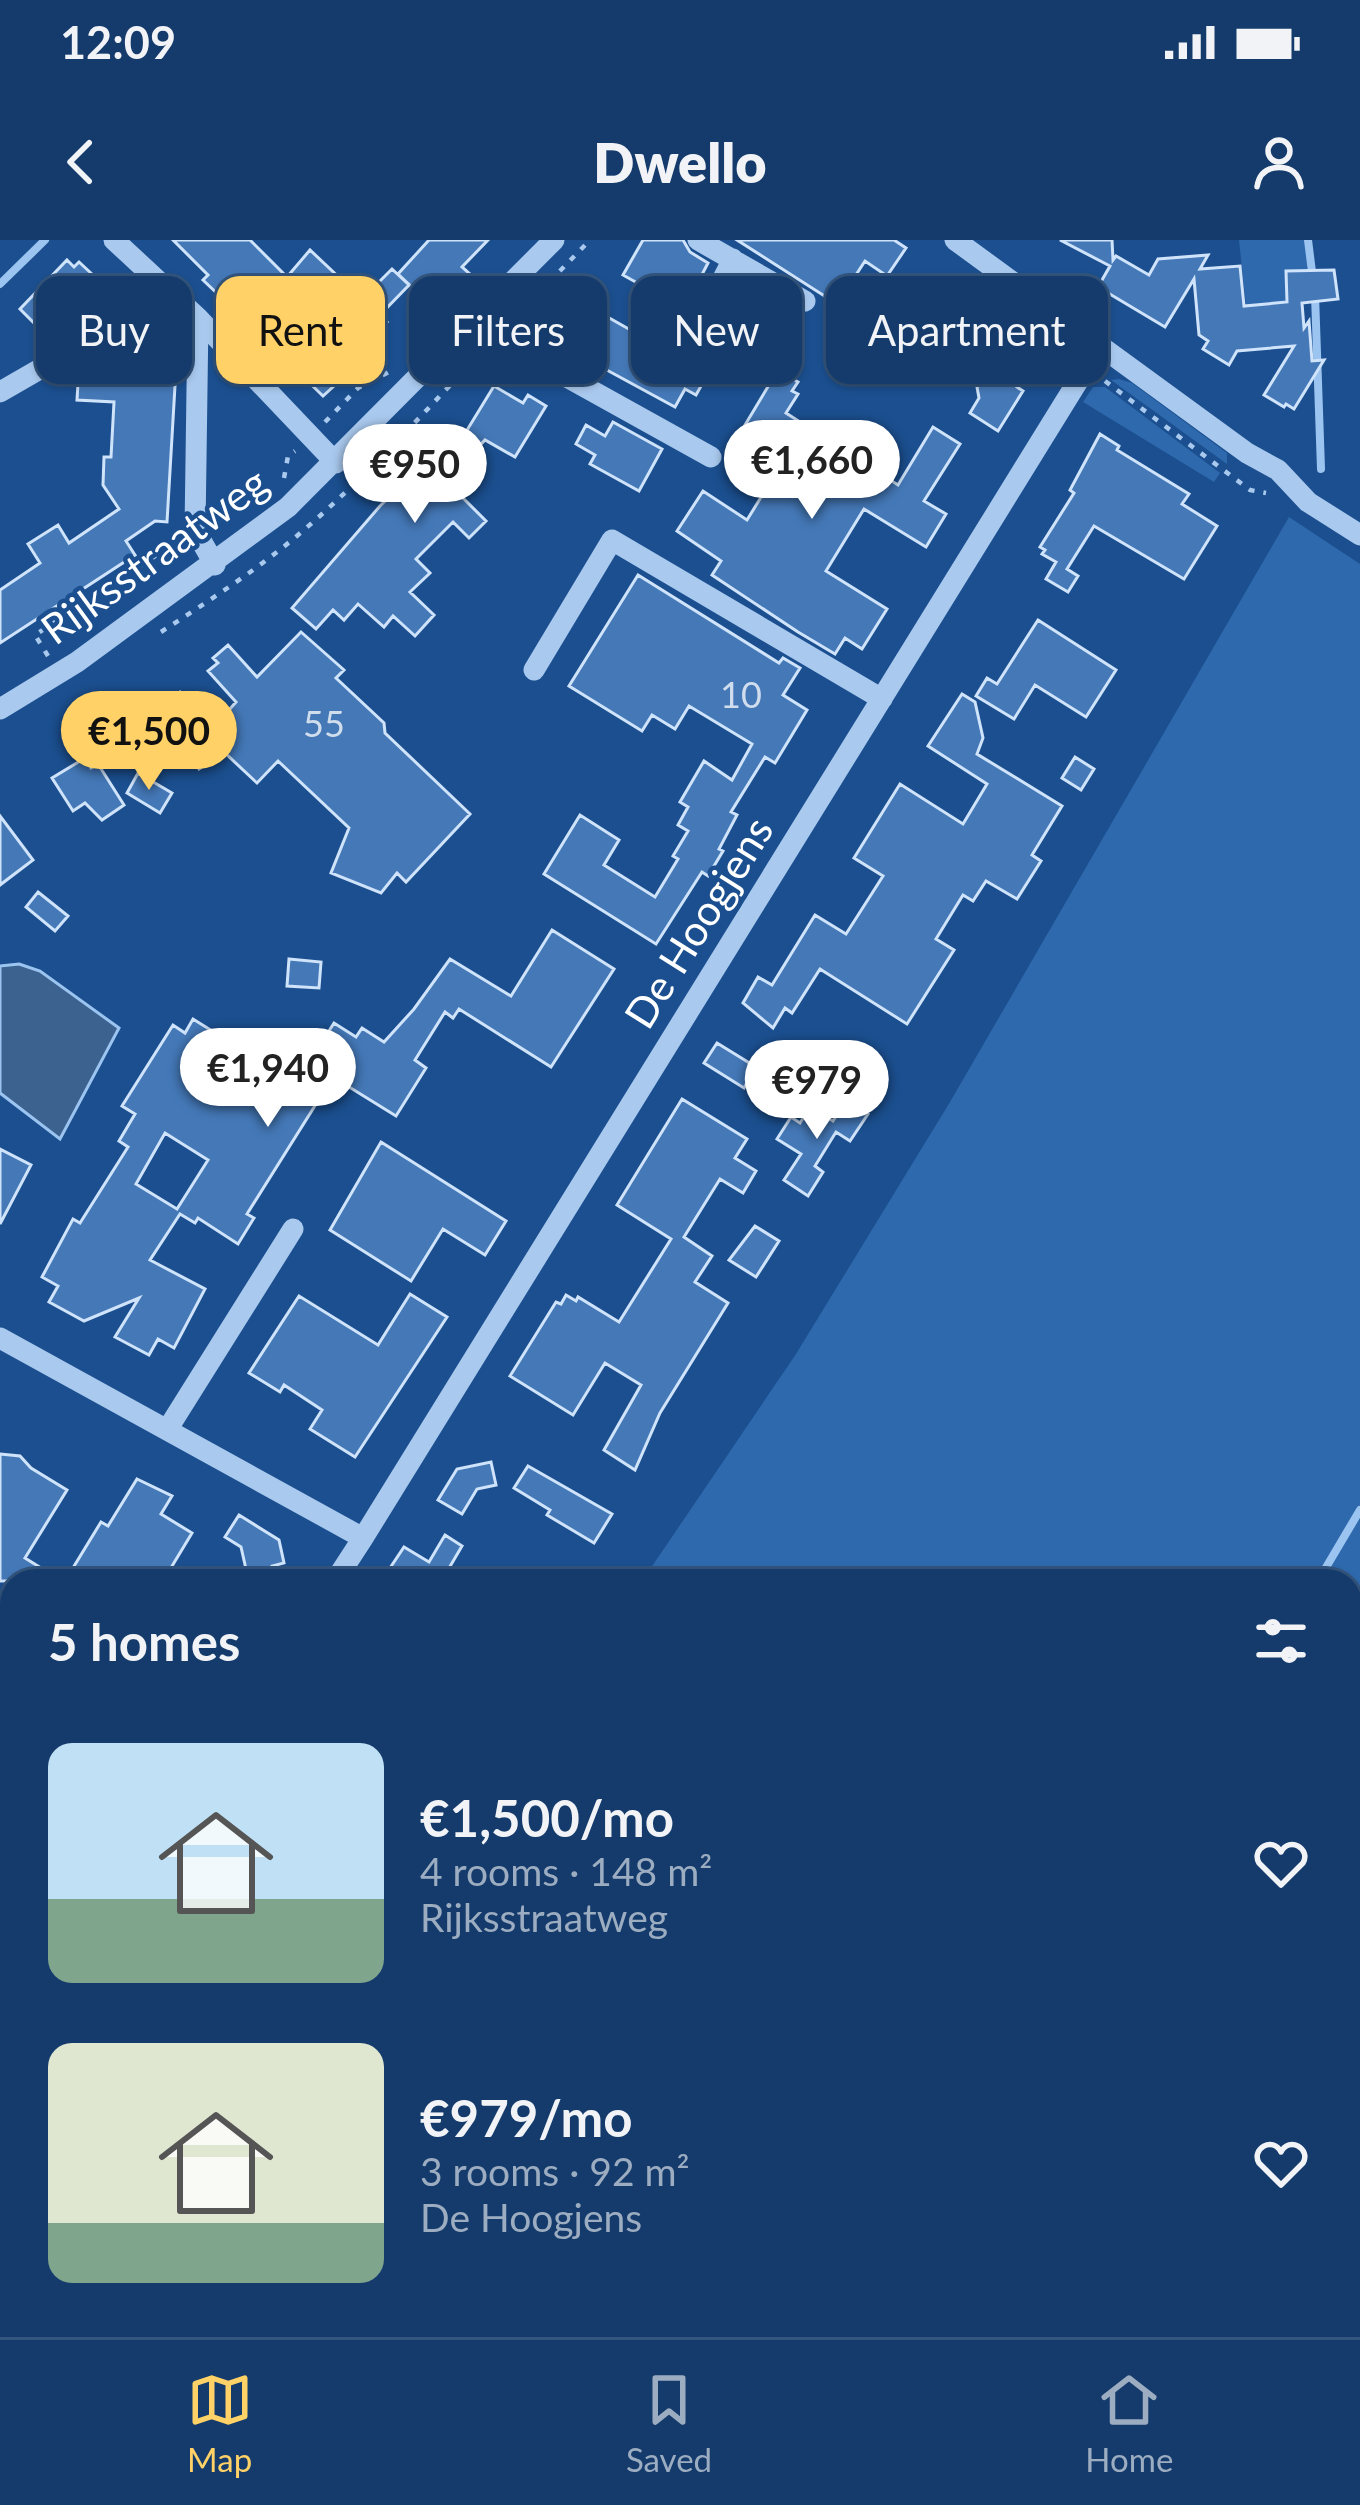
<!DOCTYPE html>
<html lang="en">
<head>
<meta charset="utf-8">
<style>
	:root { --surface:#143b6b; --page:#214673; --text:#f1f3f6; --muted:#9dadc1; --line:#33557e; --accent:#ffd166 }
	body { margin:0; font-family:Lato,sans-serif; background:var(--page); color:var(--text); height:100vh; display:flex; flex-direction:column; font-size:45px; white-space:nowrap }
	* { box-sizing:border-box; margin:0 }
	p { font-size:39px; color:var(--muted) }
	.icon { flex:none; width:66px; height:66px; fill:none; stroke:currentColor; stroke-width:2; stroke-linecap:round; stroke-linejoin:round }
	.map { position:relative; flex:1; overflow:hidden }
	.details { position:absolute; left:0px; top:1329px; width:1362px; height:768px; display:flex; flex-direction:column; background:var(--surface); border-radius:36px 36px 0 0; box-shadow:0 3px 9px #0004,0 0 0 3px var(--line) }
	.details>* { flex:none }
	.top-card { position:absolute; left:36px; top:36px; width:1290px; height:108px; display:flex; gap:24px }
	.price { position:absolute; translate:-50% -102px; padding:0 27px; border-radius:42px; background:#fff; color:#222; font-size:39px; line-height:78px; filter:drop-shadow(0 3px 6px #0008) }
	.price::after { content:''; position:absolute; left:50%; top:72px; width:36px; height:27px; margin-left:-18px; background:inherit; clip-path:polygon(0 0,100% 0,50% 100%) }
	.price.active { background:var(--accent); color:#111 }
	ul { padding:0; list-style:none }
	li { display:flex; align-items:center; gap:36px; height:300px; padding:0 48px }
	li span { display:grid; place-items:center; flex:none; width:336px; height:240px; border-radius:24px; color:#555 }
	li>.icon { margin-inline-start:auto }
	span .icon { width:144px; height:144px; fill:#fffc; stroke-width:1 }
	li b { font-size:51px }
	h2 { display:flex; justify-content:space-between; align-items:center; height:144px; padding:0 48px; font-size:51px }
	.chip { padding:0 42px; border-radius:24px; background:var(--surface); box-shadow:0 3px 9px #0004,0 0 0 3px var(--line); font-size:42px; line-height:108px }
	.chip.active { background:var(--accent); color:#111 }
	.status { display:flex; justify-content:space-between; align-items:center; height:84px; padding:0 60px; background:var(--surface); direction:ltr }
	.status svg { height:33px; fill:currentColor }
	header { display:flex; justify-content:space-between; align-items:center; height:156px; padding:0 48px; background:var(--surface); font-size:54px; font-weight:800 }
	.tabs { display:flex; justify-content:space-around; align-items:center; height:168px; border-top:3px solid var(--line); background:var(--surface); font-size:33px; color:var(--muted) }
	.tabs a { display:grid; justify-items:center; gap:6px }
	.tabs .active { color:var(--accent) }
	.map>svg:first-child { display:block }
	.green { fill:#2e69ad }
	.water { fill:#3c6290; stroke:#9cc4f0; stroke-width:3 }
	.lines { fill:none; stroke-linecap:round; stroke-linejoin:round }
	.stream { stroke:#9cc4f0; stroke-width:8 }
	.building { fill:#4478b7; stroke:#cfe3fa; stroke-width:3; fill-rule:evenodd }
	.path { stroke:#a9c9ee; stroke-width:4.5; stroke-dasharray:6 9; stroke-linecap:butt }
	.minor { stroke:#a9c9ee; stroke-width:21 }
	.labels { text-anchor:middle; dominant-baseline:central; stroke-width:9; stroke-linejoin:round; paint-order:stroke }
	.number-label { font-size:36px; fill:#d0dded }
	.street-label { font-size:42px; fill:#fff; stroke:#1b4f8f }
</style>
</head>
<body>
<div class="status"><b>12:09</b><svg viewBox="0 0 49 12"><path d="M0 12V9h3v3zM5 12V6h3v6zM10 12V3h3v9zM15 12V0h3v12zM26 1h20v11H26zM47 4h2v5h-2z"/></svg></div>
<header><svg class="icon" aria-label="back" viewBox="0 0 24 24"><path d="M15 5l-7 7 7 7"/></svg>Dwello<svg class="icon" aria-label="person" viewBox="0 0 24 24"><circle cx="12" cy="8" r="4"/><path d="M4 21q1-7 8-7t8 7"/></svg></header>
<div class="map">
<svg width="1360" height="2097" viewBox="0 0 1360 2097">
	<rect width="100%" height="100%" fill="#1b4f8f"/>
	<path class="green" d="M1239,0H1305L1310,59L1246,66Z
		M1119,139L1132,143L1227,213V224L1111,140Z
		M1093,147H1105L1220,233L1214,242L1083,162Z
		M1289,277L1360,324V1600L1350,1594V1341H642L796,1114L950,862Z
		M209,2085H870L863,2097H202Z"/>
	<path class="water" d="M19,724L40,731L119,788L60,899L0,853V726Z"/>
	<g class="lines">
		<path class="stream" d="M1308,0L1313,40
			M0,44L45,0
			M1315,55L1321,229
			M1318,1341L1360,1270
			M870,2097L877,2085"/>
	</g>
	<path class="building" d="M173,0H250L287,37L310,10L362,59L392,29L409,45L380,75L387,82L359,110L366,117L323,156L261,96L283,74L247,39L225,61L203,40L208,35Z
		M429,0H488L462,27L470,34L435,69L398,34Z
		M643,0H683L690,12L708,23L684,69L623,35Z
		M737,0H894L906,8L887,36L865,21L837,64Z
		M1060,0H1112L1113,20L1116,16L1149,35L1158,19L1208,15L1200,29L1240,26L1244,66L1287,62L1286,31L1334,30L1338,59L1302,63L1304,88L1309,81L1312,121L1324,120L1294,169L1286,164L1284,167L1264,155L1294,106L1237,111L1229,125L1203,109L1208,101L1199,95L1194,39L1165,87L1098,47L1110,26Z
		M67,20L74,27L79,22L121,61L101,81L88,68L83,73L69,59L40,89L20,69Z
		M581,62L673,114L700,63L781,109L765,131L723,107L696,155L685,149L675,167L557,103Z
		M156,108L161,114L182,115V124L176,129L167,282L155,281L126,301L135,315L0,403V350L40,323L28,304L58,285L69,303L119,269L103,245L104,217H111L114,162L77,160L79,127L99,119L142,122Z
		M1013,118L1029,128L1017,147L1023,151L998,191L970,173L979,158L977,147Z
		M778,130L798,142L792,151L798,154L786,173L898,245L933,187L960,204L924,261L946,274L926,307L864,269L826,331L887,369L862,409L845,398L835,414L798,392L712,335L721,321L677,291L703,251L747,280L779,228L736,200Z
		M494,146L523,163L528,155L546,166L515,217L485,200L460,226L464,231L450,245L486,281L469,298L453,282L416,319L430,333L410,352L434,375L415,396L393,376L384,387L358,364L344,380L333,370L316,389L292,368L380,266L401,246L405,249L439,213L434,208L451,191L461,200Z
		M613,182L662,209L639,251L590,224L595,215L576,204L586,185L605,196Z
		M1100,194L1119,206L1117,210L1189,254L1182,264L1217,286L1184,339L1094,286L1067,329L1078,336L1068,352L1046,339L1056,322L1042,314L1045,310L1040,307L1074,253L1070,250Z
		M638,335L779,423L783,418L800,428L783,455L807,470L775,523L765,517L731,572L737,575L719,609L723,611L708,636L702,632L656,704L544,634L580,575L619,600L604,625L655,657L678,619L673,616L688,591L678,585L688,567L680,562L704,521L732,540L752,504L689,466L675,489L652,475L642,491L569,446Z
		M1038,380L1116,430L1086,477L1035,445L1014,479L976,456L987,438L997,444Z
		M301,392L344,430L336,438L384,483L385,493L470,574L406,642L397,633L381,653L331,633L349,588L278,521L257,543L225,513L199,529L180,499L159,512L144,489L153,482L147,473L180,452L208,494L236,462L208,431L218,423L213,418L228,405L257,437Z
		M962,454L975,462L983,498L977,514L1062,566L1032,615L1041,621L1017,659L986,641L973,661L963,655L936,699L954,710L907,784L820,729L792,773L785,768L773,788L743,763L758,737L772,745L815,675L846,694L883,636L854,618L900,544L963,584L987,544L928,506Z
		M1075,517L1094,529L1081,550L1062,538Z
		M85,518L91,528L98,524L124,565L102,580L85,563L73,571L52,538Z
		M138,533L172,553L160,573L127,553Z
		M0,576L33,620L0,645Z
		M38,652L68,676L55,691L26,667Z
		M552,690L614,729L551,827L459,769L453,778L445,772L415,820L426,828L396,876L333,837L247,974L254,978L238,1004L198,978L195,983L180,974L150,1020L205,1049L174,1108L158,1099L149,1115L115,1097L139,1058L84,1081L49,1062L58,1046L42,1037L73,979L80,983L128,907L119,901L135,874L122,866L173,785L185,793L193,779L296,843L334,783L356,797L362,788L384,802L414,769L450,719L511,756ZM165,893L208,920L177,969L136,944Z
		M289,719L321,722L319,748L287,746Z
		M717,803L756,827L744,848L704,823Z
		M682,859L747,899L735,918L756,931L743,953L720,939L684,997L712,1016L695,1042L728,1063L660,1173L635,1230L604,1210L641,1145L605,1123L573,1175L510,1136L556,1062L561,1064L566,1055L576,1061L578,1057L619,1082L671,999L617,965Z
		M846,861L868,874L850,901L836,892L815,926L823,932L808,956L784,940L801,914L777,899L791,877L800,883L810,867L833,881Z
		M381,902L506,981L485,1015L443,989L411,1041L330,990Z
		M0,909L31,925L0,984Z
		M755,986L779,1001L756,1037L729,1020Z
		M410,1054L447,1077L355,1217L310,1189L322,1170L284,1145L280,1152L249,1133L299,1056L378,1105Z
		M0,1214L20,1216L31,1228L67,1250L25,1318L62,1341H0Z
		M491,1222L496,1245L477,1249L462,1274L438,1260L457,1229Z
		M528,1226L612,1274L594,1303L547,1275L550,1270L514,1248Z
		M137,1239L172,1256L161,1274L192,1293L163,1341H65L101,1282L108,1286Z
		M239,1275L279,1300L284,1323L272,1326L273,1332L248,1338L241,1307L225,1297Z
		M445,1295L462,1306L445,1335L437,1330L430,1341H404L388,1331L404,1307L429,1322Z"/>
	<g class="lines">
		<path class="path" d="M518,74L590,0
			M1105,141L1250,250L1266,253
			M325,182L358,148L391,131
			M284,238L288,216L295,211
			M161,392C210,360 260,328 305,289C371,232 429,167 489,104
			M48,416L35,395L175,303
			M0,1901L6,1891"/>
		<path class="minor" d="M114,0L198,78L336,223
			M698,0L805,61
			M955,0L1247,213L1278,230L1308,262L1360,295
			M733,19L714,56L783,94
			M484,71L531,117L711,217
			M198,78L195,290L215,325
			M0,152L59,118L128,93L166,49
			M534,430L612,300L882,459
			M0,469L77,422L288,267L554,0
			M0,1098L363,1298L1099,107
			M167,1190L293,989
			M335,1341L363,1298
			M0,1653L12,1661
			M0,1815L12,1822
			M36,2097L43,2085"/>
	</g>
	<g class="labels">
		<g class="number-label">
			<text x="741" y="454">10</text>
			<text x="324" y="483">55</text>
		</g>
		<g class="street-label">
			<text transform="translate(154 315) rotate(-36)">Rijksstraatweg</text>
			<text transform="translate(698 682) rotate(-58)">De Hoogjens</text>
		</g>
	</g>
</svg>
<b class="price" style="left:812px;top:282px">€1,660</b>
<b class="price" style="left:415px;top:286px">€950</b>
<b class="price active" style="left:149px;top:553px">€1,500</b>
<b class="price" style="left:268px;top:890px">€1,940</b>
<b class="price" style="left:817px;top:902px">€979</b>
<div class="top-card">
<a class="chip">Buy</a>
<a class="chip active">Rent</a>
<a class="chip">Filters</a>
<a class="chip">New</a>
<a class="chip">Apartment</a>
</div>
<section class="details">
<h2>5 homes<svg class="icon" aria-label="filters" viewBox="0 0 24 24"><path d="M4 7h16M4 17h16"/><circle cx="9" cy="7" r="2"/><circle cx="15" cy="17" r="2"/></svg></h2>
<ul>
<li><span style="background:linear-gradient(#bfe0f5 65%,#7fa58c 0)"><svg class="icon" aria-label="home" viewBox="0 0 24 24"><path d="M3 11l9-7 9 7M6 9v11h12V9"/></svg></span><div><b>€1,500/mo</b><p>4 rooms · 148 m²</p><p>Rijksstraatweg</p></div><svg class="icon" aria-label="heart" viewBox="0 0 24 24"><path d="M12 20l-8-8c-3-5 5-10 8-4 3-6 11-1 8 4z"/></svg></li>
<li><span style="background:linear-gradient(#dfe7d0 75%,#7fa58c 0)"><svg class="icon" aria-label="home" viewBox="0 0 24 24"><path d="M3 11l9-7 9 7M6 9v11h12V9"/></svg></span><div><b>€979/mo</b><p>3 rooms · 92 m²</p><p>De Hoogjens</p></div><svg class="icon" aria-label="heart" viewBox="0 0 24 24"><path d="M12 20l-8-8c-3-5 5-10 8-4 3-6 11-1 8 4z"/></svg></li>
</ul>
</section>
</div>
<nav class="tabs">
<a class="active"><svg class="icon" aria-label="map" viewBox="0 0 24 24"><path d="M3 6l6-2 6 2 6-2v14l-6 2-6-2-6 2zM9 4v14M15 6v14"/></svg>Map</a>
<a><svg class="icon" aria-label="saved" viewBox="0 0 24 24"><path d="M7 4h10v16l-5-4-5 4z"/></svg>Saved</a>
<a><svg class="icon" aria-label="home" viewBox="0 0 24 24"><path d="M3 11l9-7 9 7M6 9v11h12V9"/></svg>Home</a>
</nav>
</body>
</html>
